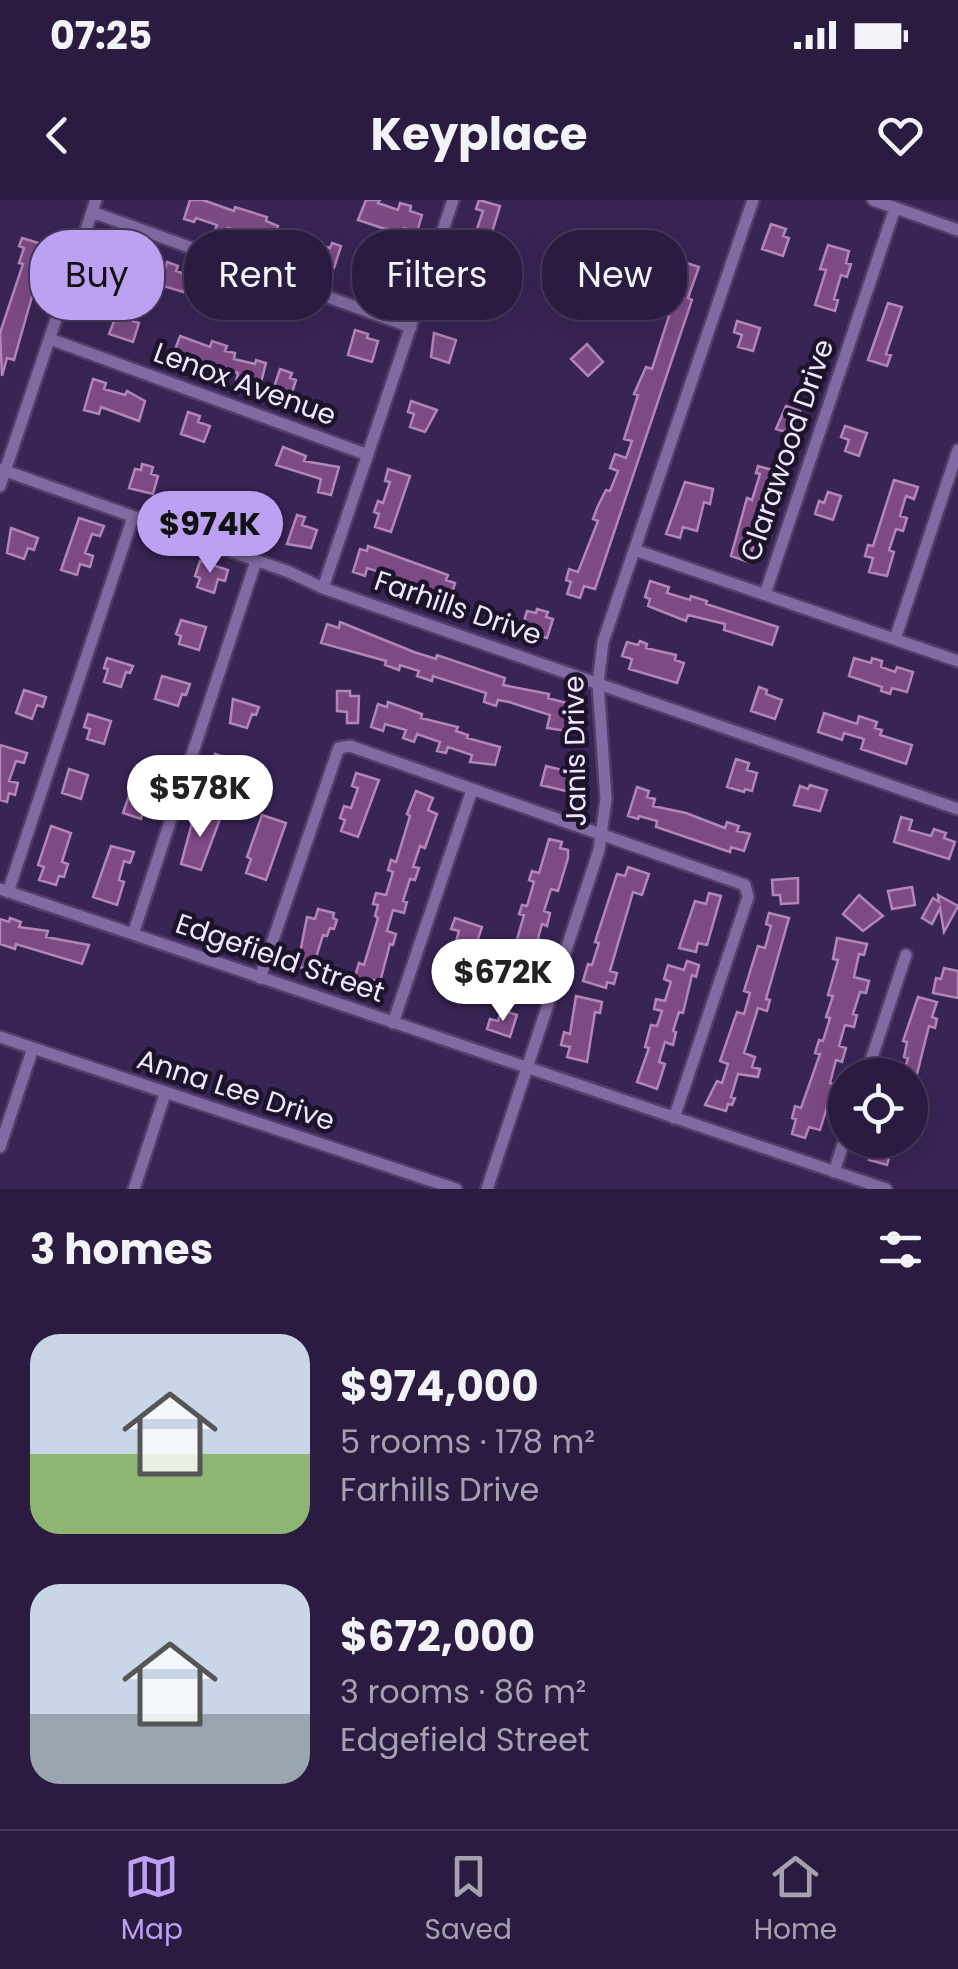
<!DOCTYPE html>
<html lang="en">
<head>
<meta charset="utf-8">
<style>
	:root { --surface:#2b1b40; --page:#37284b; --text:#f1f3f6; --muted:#a6a1b1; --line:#473959; --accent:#bca0f2 }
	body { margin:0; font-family:Poppins,sans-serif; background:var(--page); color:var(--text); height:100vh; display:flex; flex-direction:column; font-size:38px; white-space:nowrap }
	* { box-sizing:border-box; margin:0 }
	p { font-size:32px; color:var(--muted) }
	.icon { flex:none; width:55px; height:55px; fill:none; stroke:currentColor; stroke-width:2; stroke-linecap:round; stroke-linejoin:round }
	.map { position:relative; height:989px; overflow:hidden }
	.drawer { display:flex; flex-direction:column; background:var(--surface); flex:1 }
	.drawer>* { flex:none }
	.top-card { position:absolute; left:30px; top:30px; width:900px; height:90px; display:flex; gap:20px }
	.tools { position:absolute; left:828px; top:858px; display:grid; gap:20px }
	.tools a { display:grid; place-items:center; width:100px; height:100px; border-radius:50%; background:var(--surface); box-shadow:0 10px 40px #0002,0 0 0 2px var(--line); font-size:50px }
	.price { position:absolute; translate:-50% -85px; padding:0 22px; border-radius:35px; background:#fff; color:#222; font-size:32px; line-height:65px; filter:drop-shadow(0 2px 5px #0008) }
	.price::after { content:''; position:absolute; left:50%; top:60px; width:30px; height:22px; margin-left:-15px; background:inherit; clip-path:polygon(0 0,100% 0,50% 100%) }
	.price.active { background:var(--accent); color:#111 }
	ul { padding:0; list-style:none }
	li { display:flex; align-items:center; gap:30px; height:250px; padding:0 30px }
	li span { display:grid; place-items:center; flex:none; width:280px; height:200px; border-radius:30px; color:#555 }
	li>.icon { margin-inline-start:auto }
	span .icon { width:120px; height:120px; fill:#fffc; stroke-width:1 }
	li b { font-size:42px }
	h2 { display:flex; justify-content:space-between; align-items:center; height:120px; padding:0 30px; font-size:42px }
	.pill { padding:0 35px; border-radius:40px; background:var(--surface); box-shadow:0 10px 40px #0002,0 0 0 2px var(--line); font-size:35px; line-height:90px }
	.pill.active { background:var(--accent); color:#111 }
	.status { display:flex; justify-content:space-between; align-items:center; height:70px; padding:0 50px; background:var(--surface); direction:ltr }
	.status svg { height:28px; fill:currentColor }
	header { display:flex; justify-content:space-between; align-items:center; height:130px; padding:0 30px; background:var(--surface); font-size:45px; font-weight:700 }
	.dock { display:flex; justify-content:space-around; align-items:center; height:140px; border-top:2px solid var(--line); background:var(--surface); font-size:28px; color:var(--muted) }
	.dock a { display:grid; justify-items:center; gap:5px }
	.dock .active { color:var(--accent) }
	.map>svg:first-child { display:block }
	.building { fill:#7d4a85; stroke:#b286b9; stroke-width:2.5 }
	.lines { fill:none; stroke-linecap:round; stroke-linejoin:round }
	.street-casing { stroke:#523e69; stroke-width:16 }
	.street { stroke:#816ba3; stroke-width:11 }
	.labels { text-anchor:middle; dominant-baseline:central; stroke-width:9; stroke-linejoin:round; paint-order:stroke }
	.street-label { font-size:28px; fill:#efe6ff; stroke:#1d132a }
</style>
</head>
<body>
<div class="status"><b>07:25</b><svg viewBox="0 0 49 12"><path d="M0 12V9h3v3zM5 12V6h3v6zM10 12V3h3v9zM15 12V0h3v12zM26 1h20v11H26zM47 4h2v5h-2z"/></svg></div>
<header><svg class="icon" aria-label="back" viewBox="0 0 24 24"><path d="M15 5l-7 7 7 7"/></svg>Keyplace<svg class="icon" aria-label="heart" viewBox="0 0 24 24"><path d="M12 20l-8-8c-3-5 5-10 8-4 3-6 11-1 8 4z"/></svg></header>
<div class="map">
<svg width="958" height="989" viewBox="0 0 958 989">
	<rect width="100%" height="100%" fill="#392456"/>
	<path class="building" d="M190,0H203L234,11L235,7L267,17L266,21L278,26L273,42L260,37L257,45L246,41L249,34L228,28L226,34L215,30L217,25L196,18L194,22L184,19Z
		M366,0H380L378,3L398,10L400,3L411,6L410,11L422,15L417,32L404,28L403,32L382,28L358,20Z
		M479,0L500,6L483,62L474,59L469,77L475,79L471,93L450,87L457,64L463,66L469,46L464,44L468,33L475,35L483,11L476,9Z
		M771,24L786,29L783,36L789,38L783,56L762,49Z
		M22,38L52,47L48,59L39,56L32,78L40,81L36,94L33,93L14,160L7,158L2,176L0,133L23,64L19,63L24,48L19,46Z
		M104,40L126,51L121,68L98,61Z
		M332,43L341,46L334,68L310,65L317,44L330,48Z
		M828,45L849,51L846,63L851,64L847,77L841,75L834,99L838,100L835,111L815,105L826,70L820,69Z
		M383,58L392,61L391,67L405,71L400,87L386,82L383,91L373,88Z
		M167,62L178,66L176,71L189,75L183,92L160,85Z
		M684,62L699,67L688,98L692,100L595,389L584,386L580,398L567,394L571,382L566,380L569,369L578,372L598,321L593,319L597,308L606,290L610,291L618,271L610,268L615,254L626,258L632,241L624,239L638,195L634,194L646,167L652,169L669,116L664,115L669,101L673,102Z
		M888,103L902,107L886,154L891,155L887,166L868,160Z
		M124,113L134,117L133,121L139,123L133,142L109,134L116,116L123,118Z
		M737,121L760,128L753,151L738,147L742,135L734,132Z
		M355,130L368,134L367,138L378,141L372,162L348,155Z
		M434,133L456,140L449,163L431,157Z
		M180,136L210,147L212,141L227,146L225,151L235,153L234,159L255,164L256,160L266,163L260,186L236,182L238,173L216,168L215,173L188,159L187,163L172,158Z
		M587,144L603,162L588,176L571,159Z
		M280,169L292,173L290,178L296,180L290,199L272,193Z
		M93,179L106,183L104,189L125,195L127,191L145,201L139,221L101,207L99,214L84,210Z
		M411,201L437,210L425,232L410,227L414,214L408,212Z
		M786,206L800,211L792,234L776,229Z
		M188,212L200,216L198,222L210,226L204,242L181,234Z
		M845,226L867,233L859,256L845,251L849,240L841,237Z
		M283,247L306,256L304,261L339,267L331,295L318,292L321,279L276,265Z
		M142,264L153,267L151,274L158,276L153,294L129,288L135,269L141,270Z
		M758,266L779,272L748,362L731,356L747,298L752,300L760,274L756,273Z
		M388,269L410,276L391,332L375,327L379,314L374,312L378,301L383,303L390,282L385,281Z
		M894,280L918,287L914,299L906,296L900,316L907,318L903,331L896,329L889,350L894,352L887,376L869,372L873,358L865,356L868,345L873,346Z
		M685,282L713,289L710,304L704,302L697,331L683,327L680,338L666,334Z
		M828,292L841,296L833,320L815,314L819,301L824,303Z
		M297,315L305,317L302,325L317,330L311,348L287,344Z
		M79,318L104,326L100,336L92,334L85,353L93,356L90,367L80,364L77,375L61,370Z
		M11,328L38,338L34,350L28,348L24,359L7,353Z
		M368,346L448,375L446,380L455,383L450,400L439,396L437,402L424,398L426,393L387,384L390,375L367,368L365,376L353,372L360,349L367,351Z
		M200,361L228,370L225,381L218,379L214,393L197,387L200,378L195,376Z
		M650,381L669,387L667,393L690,400L691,396L707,401L706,404L778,427L772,445L724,430L725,424L688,415L686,421L648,406L650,399L645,397Z
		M537,409L548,412L546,417L553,419L547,438L521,431L527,411L536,413Z
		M181,420L206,427L199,450L179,444L181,436L176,434Z
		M340,422L414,452L436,459L437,455L505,478L503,485L549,494L548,498L570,504L567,516L578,519L574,532L547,528L550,515L509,502L498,500L496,506L484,502L486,493L433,476L432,481L417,476L419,471L400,465L399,470L385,465L386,461L321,443L327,424L339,428Z
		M640,441L647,444L646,448L676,455L675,460L684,463L677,483L629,469L632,459L622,456L627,442L638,445Z
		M107,458L133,466L130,473L126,472L121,487L104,482L108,469L104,468Z
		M854,458L871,463L872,458L882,461L881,467L895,472L897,467L913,472L907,492L892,488L890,494L881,491L882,487L849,476Z
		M162,476L190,484L186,495L182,494L178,506L155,499Z
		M759,487L767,490L766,494L782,500L775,519L751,511Z
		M24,490L46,497L43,507L37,505L32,519L16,513Z
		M337,491H350V496H359L358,523H347V512L337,511Z
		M233,499L259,507L256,515L252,514L247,528L230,523Z
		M388,502L422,514L421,518L458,527L456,531L468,535L467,538L500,547L495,565L470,562L472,555L448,547L446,553L437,551L440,542L417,534L414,542L403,538L406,530L385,524L383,531L371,527L378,504L387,507Z
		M824,513L857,524L859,516L877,522L875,528L882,530L880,535L912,545L906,564L861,549L864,539L844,533L842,540L818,532Z
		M88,514L111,521L104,544L87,539L90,529L84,527Z
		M0,545L27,553L24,563L16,561L9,581L18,583L15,595L9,593L7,602L0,600Z
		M215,554L240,562L238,571L232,570L228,584L211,579Z
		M736,559L749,563L747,570L757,573L752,591L745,589L744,592L727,587Z
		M140,564L161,571L149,606L145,605L141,619L123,613Z
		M546,566L570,572L569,576L578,579L574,593L541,585Z
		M69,569L88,575L81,599L62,593Z
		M356,573L379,580L358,637L341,631L345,620L340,618L344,606L351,608L358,588L352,586Z
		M810,585L827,590L820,611L794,605L800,586L808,589Z
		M637,587L649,591L647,597L655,599L653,606L686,613L725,628L727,622L739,626L737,631L750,634L744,651L731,647L730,652L656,627L657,621L639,616L638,619L628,616Z
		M416,591L433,598L428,610L437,614L425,648L420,646L413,667L419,668L415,680L410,679L403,701L407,702L404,713L393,710L387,731L396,734L393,745L390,744L380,782L374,780L371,790L353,784L359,763L364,765L378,718L375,716L378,705L373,704L376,693L386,695L393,672L388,670L391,660L396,662L410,616L407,614Z
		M195,612L220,619L201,670L181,664Z
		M262,615L286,623L266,680L246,673L251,659L247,657Z
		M901,617L912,620L909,630L931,636L934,629L946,633L944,638L955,642L949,659L894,642Z
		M51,626L71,633L62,662L68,664L64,677L59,676L56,685L39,680L44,667L38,665Z
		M549,639L562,642L560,648L568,650V658L558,691L551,689L544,711L550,713L547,726L542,724L536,746L540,747L536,758L531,756L527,770L510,764L524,715L519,714L522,705L527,706L534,682L529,680L532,671L539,673Z
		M111,646L134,652L130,663L124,661L119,680L124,682L117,705L93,697Z
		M628,667L649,674L642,695L633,692L610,771L617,773L614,784L607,782L606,788L583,781L588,764L592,765L599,743L595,742L617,674L625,676Z
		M798,678V703L781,704L780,695H773L772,680Z
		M912,687L915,705L892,709L888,691Z
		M709,693L721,696L707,745L698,743L696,752L679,748L695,701L706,704Z
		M859,695L883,716L863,731L843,714Z
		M938,695L958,706L944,732L940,708L932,724L922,718L933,698L939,702Z
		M318,709L334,713L333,718L337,720L334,729L330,728L327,736L323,735L312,771L292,765L296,752L300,753L307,717L315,719Z
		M769,713L789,718L766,799L770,800L767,811L758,808L744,853L755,857L752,867L760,869L758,877L738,874L731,897L735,898L732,905L728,904L726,911L705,905L717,881L722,883L728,864L720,861L737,812L744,814L750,793L744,791L758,746L765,748L771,726L766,724Z
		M10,718L21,722L19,727L48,731L46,737L89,745L82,764L16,744L15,749L0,744V719L9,722Z
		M455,718L482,727L474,751L455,745L459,731L451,729Z
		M837,738L867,744L864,755L859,754L854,777L869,781L866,793L860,792L853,814L857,815L854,827L845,825L839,846L846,848L842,862L836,860L830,883L834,884L820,930L809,927L805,938L792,934L796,919L792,918L795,906L801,908L820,854L815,853L819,840L823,841L830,818L826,817L833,796L828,795L838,760L833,759Z
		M687,761L699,765L696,777L692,775L683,813L679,812L673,831L676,832L673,845L665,842L659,862L665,864L657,889L637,882L649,848L645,847L651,825L657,826L662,811L654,809L656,799L665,801L671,782L664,779L668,765L684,770Z
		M944,768L958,771V798L933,793L936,778L941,779Z
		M576,796L602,802L600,813L595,812L587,862L567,857L570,847L561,845L564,832L570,834Z
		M918,797L937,802L932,817L937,819L935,828L929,826L915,882L920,884L912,910L910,875H903L908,858L904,857L907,842L903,841Z
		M502,810L517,815L510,837L487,829L490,819L498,821Z
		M870,940H894L887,965L869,960L873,949L867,948Z"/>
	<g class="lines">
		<defs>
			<path id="street" d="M873,0L958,30
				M92,12L411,127
				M50,139L368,255
				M0,269L289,372L323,388L958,609
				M0,286L96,0
				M635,350L958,461
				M323,388L453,0
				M765,394L895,8
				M895,439L958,250
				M0,689L886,989
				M8,692L133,317
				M133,734L256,361
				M260,778L337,553L339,548L350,546L745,685L748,697L674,918
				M393,823L472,590
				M0,837L456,989
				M866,875L906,755
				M0,947L33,848
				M834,972L845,938
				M134,989L165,894
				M487,989L599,650L606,599L598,483L603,442L753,0"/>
		</defs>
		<use href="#street" class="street-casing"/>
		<use href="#street" class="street"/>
	</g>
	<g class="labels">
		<g class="street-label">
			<text transform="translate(245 184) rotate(20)">Lenox Avenue</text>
			<text transform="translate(787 250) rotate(-71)">Clarawood Drive</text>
			<text transform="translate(458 408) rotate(19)">Farhills Drive</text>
			<text transform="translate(575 551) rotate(-91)">Janis Drive</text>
			<text transform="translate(280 758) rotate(19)">Edgefield Street</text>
			<text transform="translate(236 890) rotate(18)">Anna Lee Drive</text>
		</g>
	</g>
</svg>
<div class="tools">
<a><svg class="icon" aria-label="locate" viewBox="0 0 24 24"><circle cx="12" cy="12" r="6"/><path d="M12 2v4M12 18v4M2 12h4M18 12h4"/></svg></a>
</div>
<b class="price active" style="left:210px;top:376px">$974K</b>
<b class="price" style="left:200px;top:640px">$578K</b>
<b class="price" style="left:503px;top:824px">$672K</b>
<div class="top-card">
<a class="pill active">Buy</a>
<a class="pill">Rent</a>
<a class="pill">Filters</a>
<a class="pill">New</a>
</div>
</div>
<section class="drawer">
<h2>3 homes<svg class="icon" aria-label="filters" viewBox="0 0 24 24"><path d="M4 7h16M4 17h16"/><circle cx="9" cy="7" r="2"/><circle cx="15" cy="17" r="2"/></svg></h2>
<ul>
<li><span style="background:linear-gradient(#c9d6e8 60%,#8fb573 0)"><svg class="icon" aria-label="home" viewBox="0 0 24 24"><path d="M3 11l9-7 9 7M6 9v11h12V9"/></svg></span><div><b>$974,000</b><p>5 rooms · 178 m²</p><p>Farhills Drive</p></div></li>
<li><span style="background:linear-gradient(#c9d6e8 65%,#9aa5b1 0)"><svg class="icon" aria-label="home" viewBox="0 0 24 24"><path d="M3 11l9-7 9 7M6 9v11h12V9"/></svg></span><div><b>$672,000</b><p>3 rooms · 86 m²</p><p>Edgefield Street</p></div></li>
</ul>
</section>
<nav class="dock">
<a class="active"><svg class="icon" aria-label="map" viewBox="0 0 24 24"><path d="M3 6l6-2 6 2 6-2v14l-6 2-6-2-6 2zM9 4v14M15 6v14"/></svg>Map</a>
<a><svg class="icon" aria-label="saved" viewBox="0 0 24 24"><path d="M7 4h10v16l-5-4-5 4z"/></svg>Saved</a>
<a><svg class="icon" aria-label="home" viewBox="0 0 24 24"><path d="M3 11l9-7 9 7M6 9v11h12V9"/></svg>Home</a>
</nav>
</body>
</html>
